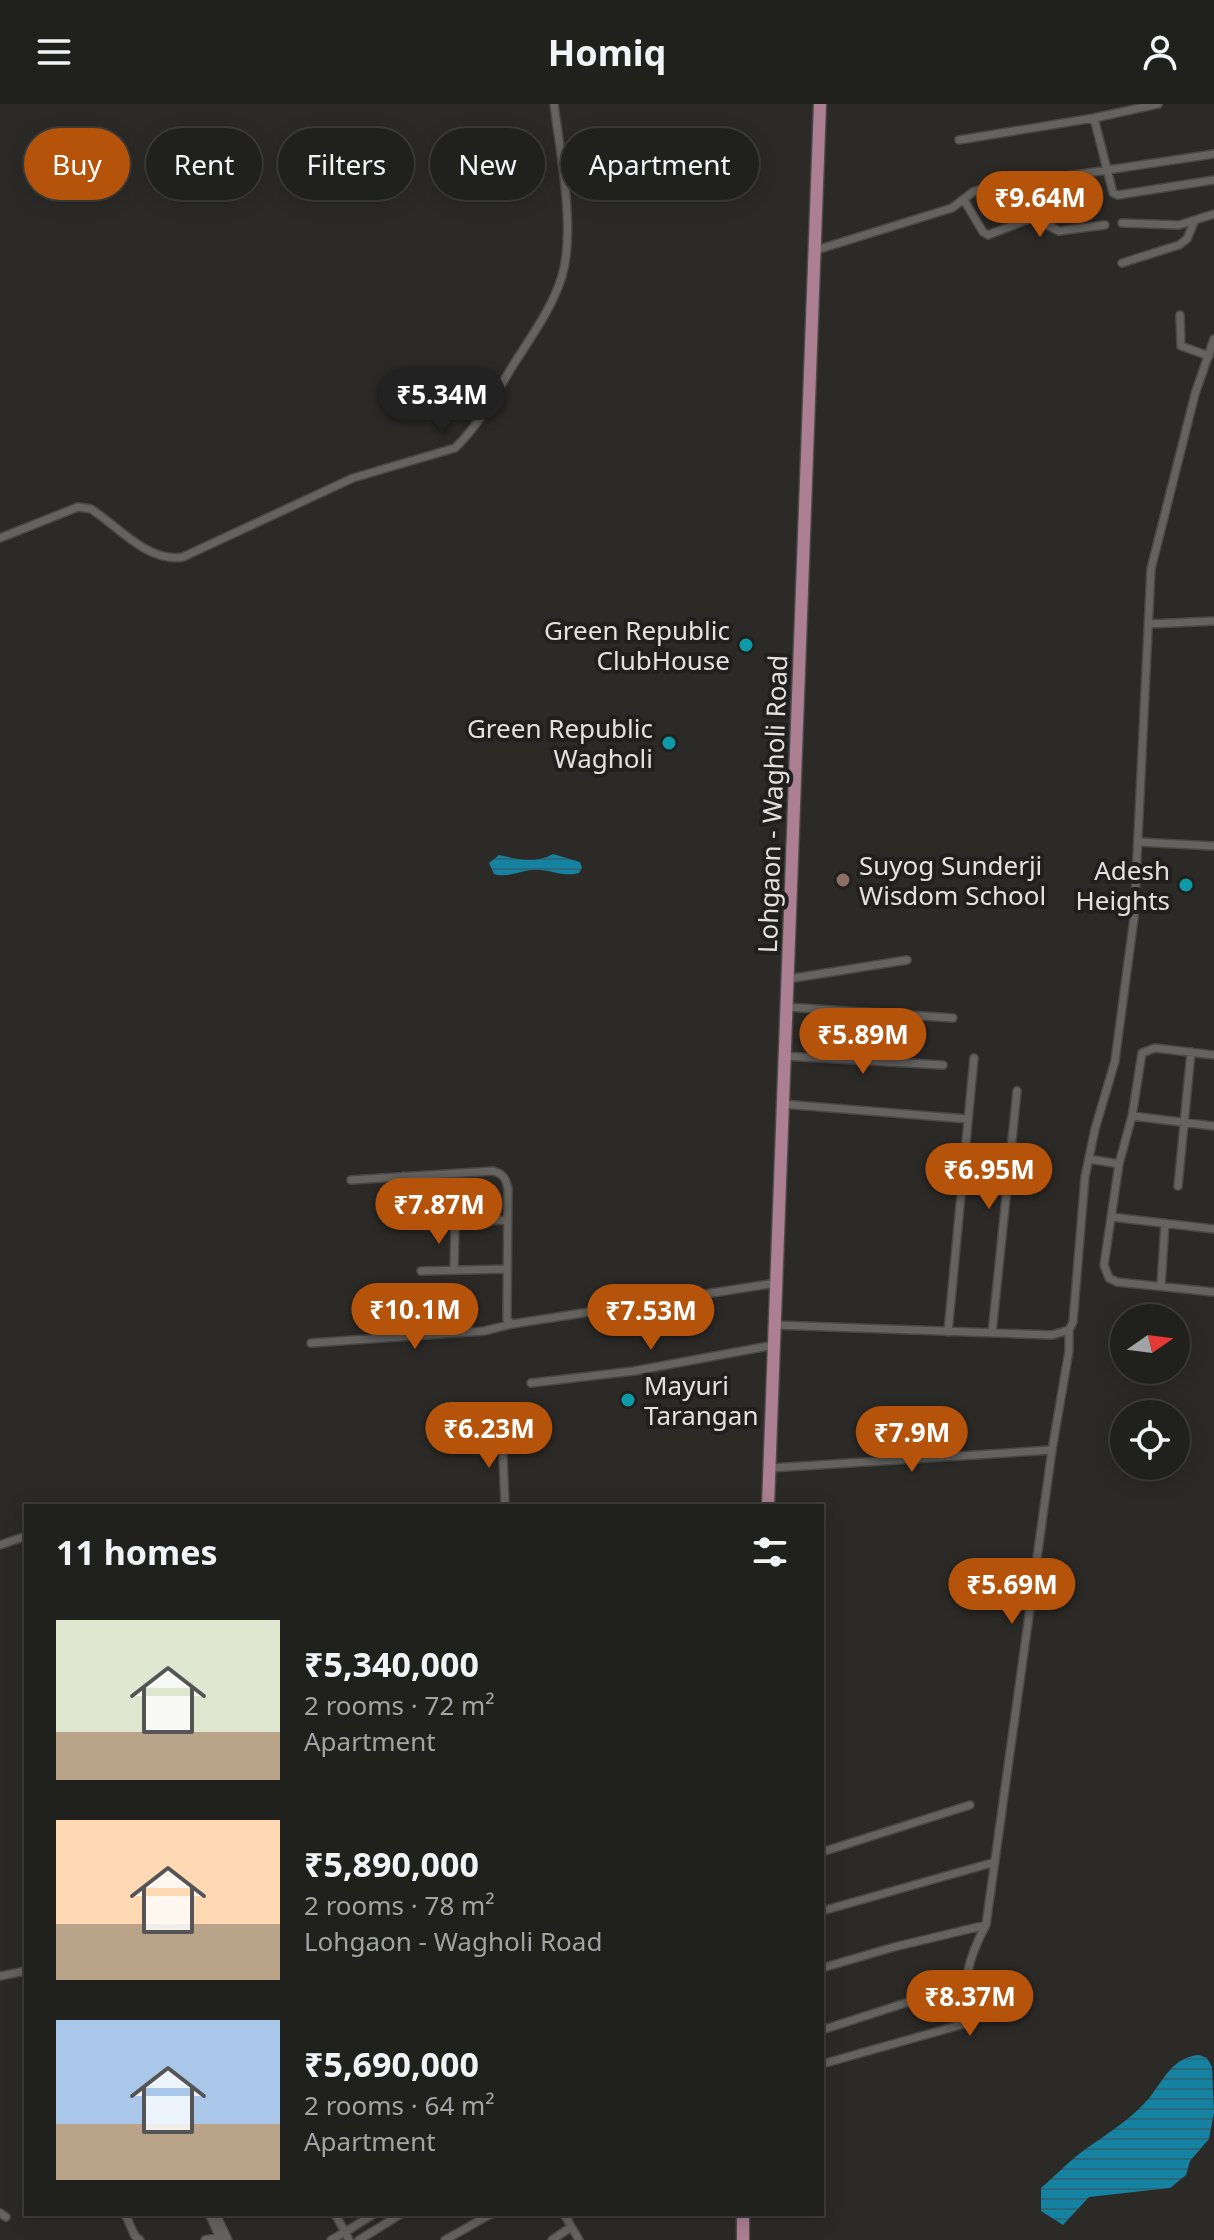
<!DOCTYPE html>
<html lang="en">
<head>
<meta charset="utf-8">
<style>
	:root { --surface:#20201d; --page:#282826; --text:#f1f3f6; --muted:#a2a3a4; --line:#3d3e3b; --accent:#b45309 }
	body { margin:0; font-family:"Noto Sans",sans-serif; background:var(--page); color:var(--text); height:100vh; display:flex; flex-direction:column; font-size:30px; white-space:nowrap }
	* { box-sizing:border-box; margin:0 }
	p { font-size:26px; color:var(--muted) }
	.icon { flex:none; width:44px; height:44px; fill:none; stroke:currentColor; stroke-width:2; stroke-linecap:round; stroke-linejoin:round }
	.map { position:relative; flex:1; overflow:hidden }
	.sheet { position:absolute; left:24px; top:1400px; width:800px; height:712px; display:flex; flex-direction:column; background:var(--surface); border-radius:0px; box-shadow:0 4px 20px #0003,0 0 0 2px var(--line) }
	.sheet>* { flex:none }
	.guide { position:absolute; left:24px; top:24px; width:800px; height:72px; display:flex; gap:16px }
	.needle { width:52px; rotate:76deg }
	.tools { position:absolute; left:1110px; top:1200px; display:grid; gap:16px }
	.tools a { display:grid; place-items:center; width:80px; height:80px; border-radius:50%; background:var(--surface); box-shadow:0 4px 20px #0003,0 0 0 2px var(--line); font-size:40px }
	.price { position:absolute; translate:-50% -68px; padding:0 18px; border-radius:28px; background:var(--accent); color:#fff; font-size:26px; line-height:52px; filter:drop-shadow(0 2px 4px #0008) }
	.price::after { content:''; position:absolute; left:50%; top:48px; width:24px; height:18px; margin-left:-12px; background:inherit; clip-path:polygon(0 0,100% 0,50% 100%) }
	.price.selected { background:#222; color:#fff }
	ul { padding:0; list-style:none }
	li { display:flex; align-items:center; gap:24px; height:200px; padding:0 32px }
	li span { display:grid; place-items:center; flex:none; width:224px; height:160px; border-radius:0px; color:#555 }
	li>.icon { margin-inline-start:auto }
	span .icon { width:96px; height:96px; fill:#fffc; stroke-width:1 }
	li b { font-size:34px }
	h2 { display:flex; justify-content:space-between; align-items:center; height:96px; padding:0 32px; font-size:34px }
	.tag { padding:0 28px; border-radius:36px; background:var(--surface); box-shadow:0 4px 20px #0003,0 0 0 2px var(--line); font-size:28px; line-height:72px }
	.tag.selected { background:var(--accent); color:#fff }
	header { display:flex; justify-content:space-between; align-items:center; height:104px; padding:0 32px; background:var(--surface); font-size:36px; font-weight:700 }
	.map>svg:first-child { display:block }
	.water { fill:url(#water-rules) }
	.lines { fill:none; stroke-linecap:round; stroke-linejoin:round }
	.street-casing { stroke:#4a4846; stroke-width:10 }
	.primary-casing { stroke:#4a4846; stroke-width:15 }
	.street { stroke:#656360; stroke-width:7 }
	.primary { stroke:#ac7f92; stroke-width:12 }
	.culture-dot { fill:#0f9aa8; stroke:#22201e; stroke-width:3 }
	.education-dot { fill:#8d6e63; stroke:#22201e; stroke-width:3 }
	.labels { text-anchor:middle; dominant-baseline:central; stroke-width:8; stroke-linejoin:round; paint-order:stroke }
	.poi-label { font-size:26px; fill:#e3e2e0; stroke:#22201e; text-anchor:end }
	.street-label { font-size:26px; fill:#e3e2e0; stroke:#22201e }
</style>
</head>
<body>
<header><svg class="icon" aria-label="menu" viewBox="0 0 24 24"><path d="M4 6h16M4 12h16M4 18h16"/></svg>Homiq<svg class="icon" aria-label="person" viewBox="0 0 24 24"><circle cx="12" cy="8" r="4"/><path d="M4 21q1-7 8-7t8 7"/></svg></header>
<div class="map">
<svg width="1214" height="2136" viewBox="0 0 1214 2136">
	<defs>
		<pattern id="water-rules" width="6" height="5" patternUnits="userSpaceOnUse" patternTransform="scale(2)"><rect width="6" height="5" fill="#1582a2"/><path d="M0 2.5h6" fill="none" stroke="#28697c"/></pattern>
	</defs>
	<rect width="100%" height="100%" fill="#2b2a27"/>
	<path class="water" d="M553,750L580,758L582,764L579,769C564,773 555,767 540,766C525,764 508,775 494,770L489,759L499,751C518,755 536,760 553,750Z
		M1199,1951L1207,1954L1212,1963L1214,2008L1209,2035L1190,2057L1186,2071L1170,2084L1089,2093L1063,2121L1041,2107V2084C1055,2072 1068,2058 1083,2047C1106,2030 1131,2016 1150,1993C1164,1975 1173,1953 1199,1951Z"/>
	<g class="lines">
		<defs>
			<path id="street" d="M1094,14L1113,89L1118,91L1214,76
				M959,36L1094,14L1158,0
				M964,96L983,128L988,131L1029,115H1035L1059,127L1105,121
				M1122,119L1179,121L1214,110
				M813,147L952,104L973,88L981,85L1214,50
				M1122,159L1179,141L1187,135L1194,118
				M1180,211L1181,242L1209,252
				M0,434L78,403L91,405C119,423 148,459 183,453L353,374L455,344C479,321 495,291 512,263C530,234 552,205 562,172C576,125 560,49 554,0
				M1149,520L1214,517
				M1138,738L1214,742
				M788,875L907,856
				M786,903L953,914
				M1214,951L1155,944L1142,949L1132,1012L1119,1060L1104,1161L1109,1174L1117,1178L1214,1188
				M784,952L943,961
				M782,1000L968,1015
				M1132,1012L1214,1022
				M1089,1055L1119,1060
				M404,1072L406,1113L411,1119L507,1116
				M351,1076L493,1067C503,1070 506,1074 508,1085L507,1210V1216L512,1220L776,1179
				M1178,1082L1191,948
				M1111,1113L1214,1125
				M454,1166L455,1118
				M421,1167L507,1165
				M1161,1182L1165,1119
				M775,1221L1052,1231L1069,1226L1073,1218L1085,1073L1095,1025L1115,957L1134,814L1151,465L1195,290L1214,235
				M948,1228L974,954
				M992,1229L1017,987
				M311,1239L484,1227L512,1220
				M531,1279L634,1267L774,1241
				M502,1328L505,1402
				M771,1364L1052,1346
				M0,1441L26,1432
				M822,1748L970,1701
				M822,1807L995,1758
				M822,1864L894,1843L986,1821
				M0,1872L26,1867
				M822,1926L964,1880
				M822,1960L964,1920C964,1880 966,1857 986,1821L1052,1346L1069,1247V1226
				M0,2109L6,2113
				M125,2110L135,2132L140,2136
				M209,2110L221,2136
				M216,2110L228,2136
				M564,2110L579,2136
				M205,2136L219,2133
				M331,2136L345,2128L335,2110
				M349,2136L345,2128L374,2110
				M359,2136L401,2110
				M445,2136L491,2110
				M552,2136L571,2123"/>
			<path id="primary" d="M768,1402L820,0
				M743,2136V2110"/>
		</defs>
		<use href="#street" class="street-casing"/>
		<use href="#primary" class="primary-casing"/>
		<use href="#street" class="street"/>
		<use href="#primary" class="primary"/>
	</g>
	<g class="culture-dot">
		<circle cx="746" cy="541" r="8"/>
		<circle cx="669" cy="639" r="8"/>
		<circle cx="1186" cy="781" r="8"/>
		<circle cx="628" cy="1296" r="8"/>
	</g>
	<circle class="education-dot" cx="843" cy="776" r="8"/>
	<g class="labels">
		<g class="poi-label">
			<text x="730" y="526">Green Republic<tspan x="730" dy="30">ClubHouse</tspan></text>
			<text x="653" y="624">Green Republic<tspan x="653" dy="30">Wagholi</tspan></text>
			<text x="859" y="761" text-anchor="start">Suyog Sunderji<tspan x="859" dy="30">Wisdom School</tspan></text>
			<text x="1170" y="766">Adesh<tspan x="1170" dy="30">Heights</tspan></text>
			<text x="644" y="1281" text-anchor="start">Mayuri<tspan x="644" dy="30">Tarangan</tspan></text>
		</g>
		<g class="street-label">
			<text transform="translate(772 700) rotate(-88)">Lohgaon - Wagholi Road</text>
		</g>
	</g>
</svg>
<div class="tools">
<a><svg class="needle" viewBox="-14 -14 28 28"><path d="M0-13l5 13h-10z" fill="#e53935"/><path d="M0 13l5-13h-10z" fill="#a2a3a4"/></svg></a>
<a><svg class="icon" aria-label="locate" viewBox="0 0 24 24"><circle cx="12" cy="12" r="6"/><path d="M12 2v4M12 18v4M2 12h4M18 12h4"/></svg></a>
</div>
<b class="price" style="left:1040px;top:135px">₹9.64M</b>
<b class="price selected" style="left:442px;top:332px">₹5.34M</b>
<b class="price" style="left:863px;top:972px">₹5.89M</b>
<b class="price" style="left:989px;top:1107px">₹6.95M</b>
<b class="price" style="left:439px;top:1142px">₹7.87M</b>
<b class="price" style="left:415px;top:1247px">₹10.1M</b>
<b class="price" style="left:651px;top:1248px">₹7.53M</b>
<b class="price" style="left:489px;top:1366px">₹6.23M</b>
<b class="price" style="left:912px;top:1370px">₹7.9M</b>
<b class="price" style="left:1012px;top:1522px">₹5.69M</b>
<b class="price" style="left:970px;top:1934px">₹8.37M</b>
<div class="guide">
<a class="tag selected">Buy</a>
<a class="tag">Rent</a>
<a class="tag">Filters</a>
<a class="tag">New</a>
<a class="tag">Apartment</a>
</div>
<section class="sheet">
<h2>11 homes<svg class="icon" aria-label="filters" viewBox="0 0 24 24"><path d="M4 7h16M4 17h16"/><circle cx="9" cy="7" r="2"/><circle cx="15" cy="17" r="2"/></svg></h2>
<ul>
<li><span style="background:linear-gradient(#dfe7d0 70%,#b9a48a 0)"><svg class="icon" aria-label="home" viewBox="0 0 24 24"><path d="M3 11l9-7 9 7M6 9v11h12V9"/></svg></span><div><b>₹5,340,000</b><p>2 rooms · 72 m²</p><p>Apartment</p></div></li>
<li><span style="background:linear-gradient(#ffd9b3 65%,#b9a48a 0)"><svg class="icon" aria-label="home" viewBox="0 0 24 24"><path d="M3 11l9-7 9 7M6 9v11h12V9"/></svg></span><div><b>₹5,890,000</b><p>2 rooms · 78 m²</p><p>Lohgaon - Wagholi Road</p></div></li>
<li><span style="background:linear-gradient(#a9c7e8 65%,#b9a48a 0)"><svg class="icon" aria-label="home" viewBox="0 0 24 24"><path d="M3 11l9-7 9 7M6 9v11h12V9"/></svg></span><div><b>₹5,690,000</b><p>2 rooms · 64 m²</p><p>Apartment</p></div></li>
</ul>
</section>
</div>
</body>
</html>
